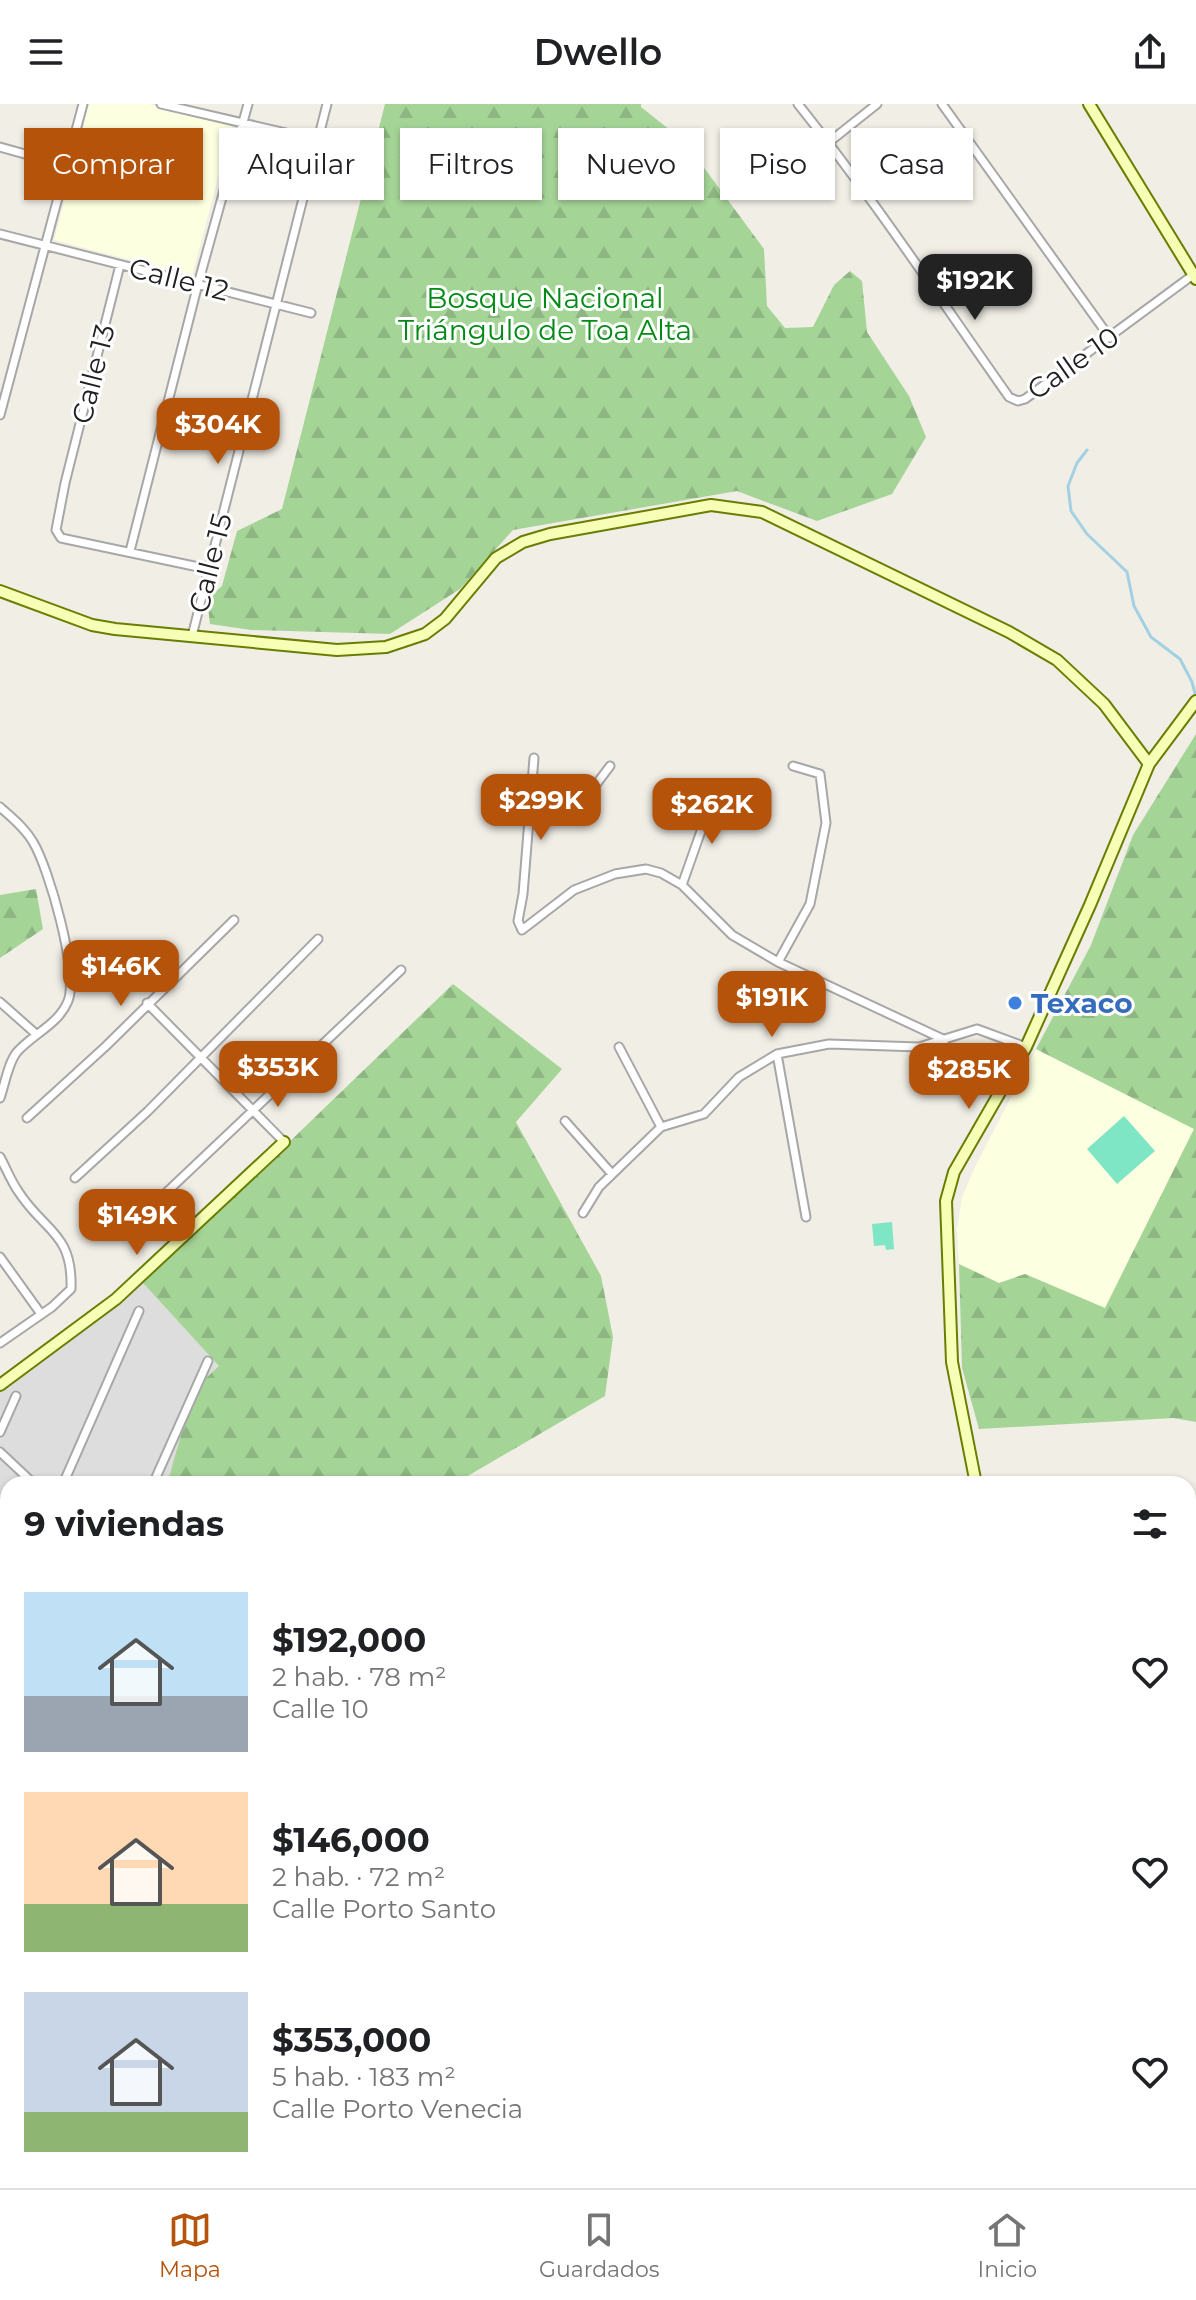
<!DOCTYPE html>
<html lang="es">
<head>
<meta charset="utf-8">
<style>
	:root { --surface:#fff; --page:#f2f2f2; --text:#202124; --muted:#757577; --line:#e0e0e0; --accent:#b45309 }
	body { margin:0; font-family:Montserrat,sans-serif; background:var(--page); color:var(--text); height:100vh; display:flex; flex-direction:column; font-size:30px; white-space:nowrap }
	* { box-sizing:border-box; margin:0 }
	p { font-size:26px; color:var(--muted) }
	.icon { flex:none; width:44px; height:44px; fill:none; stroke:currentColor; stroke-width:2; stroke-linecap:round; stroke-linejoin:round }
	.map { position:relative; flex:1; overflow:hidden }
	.sheet { position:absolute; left:0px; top:1372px; width:1196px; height:712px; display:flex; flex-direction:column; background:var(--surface); border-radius:24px 24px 0 0; box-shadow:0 2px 6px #0004 }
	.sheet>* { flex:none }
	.guide { position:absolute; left:24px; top:24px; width:1148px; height:72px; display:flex; gap:16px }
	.price { position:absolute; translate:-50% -68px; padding:0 18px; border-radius:16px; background:var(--accent); color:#fff; font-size:26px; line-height:52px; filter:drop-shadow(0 2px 4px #0008) }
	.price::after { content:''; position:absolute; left:50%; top:48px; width:24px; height:18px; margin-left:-12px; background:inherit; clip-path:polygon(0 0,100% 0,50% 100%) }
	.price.selected { background:#222; color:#fff }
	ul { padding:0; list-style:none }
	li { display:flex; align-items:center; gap:24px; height:200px; padding:0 24px }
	li span { display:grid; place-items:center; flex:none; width:224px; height:160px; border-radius:0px; color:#555 }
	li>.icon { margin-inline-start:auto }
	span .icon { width:96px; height:96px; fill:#fffc; stroke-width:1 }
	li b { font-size:34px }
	h2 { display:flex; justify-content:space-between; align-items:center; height:96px; padding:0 24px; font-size:34px }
	.pill { padding:0 28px; border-radius:0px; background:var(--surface); box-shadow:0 2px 6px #0004; font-size:28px; line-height:72px }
	.pill.selected { background:var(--accent); color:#fff }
	header { display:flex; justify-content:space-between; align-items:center; height:104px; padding:0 24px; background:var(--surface); font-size:36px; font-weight:600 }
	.dock { display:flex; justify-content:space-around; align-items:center; height:112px; border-top:2px solid var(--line); background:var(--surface); font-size:22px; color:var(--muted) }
	.dock a { display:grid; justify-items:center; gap:4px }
	.dock .selected { color:var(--accent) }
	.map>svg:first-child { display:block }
	.residential { fill:#dedddd }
	.education { fill:#fdffe1 }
	.forest { fill:url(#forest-firs) }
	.pitch { fill:#7ee6c5 }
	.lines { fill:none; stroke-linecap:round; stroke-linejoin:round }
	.stream { stroke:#a3d0e2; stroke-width:3 }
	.street-casing { stroke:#a7a7a7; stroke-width:11 }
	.secondary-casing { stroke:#697e00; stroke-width:14 }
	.street { stroke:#fff; stroke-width:7 }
	.secondary { stroke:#f7ffb6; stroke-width:10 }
	.shop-dot { fill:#3f7fe0; stroke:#fff; stroke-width:3 }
	.labels { text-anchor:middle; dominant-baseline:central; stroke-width:6; stroke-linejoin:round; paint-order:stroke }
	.street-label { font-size:28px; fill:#202020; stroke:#fff }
	.park-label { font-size:28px; fill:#028a16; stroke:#fff }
	.shop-label { font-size:28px; font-weight:bold; fill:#366cbe; stroke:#fff; text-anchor:start }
</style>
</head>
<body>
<header><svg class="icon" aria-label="menu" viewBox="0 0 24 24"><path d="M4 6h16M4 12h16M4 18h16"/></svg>Dwello<svg class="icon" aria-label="share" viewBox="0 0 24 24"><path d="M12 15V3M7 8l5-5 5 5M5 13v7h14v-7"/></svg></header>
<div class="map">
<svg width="1196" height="2084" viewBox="0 0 1196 2084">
	<defs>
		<pattern id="forest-firs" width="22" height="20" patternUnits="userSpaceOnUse" patternTransform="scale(2)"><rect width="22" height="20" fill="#a5d497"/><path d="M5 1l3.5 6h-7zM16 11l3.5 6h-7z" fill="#8eb682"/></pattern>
	</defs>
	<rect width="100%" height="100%" fill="#f1eee6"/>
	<path class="residential" d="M143,1179L219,1262L168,1377L173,1380H8V1907L0,1904V1283Z
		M0,2037L8,2038V2076H64L73,2084H0Z
		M449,2076H758L755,2084H449Z"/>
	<path class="education" d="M89,0H149L232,22L192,172L54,136Z
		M1036,945L1194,1025L1105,1204L1025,1170L999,1179L959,1160L957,1126L962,1093L975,1063Z"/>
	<path class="forest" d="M385,0H641V3L685,38L764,145L767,202L785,224L813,223L834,181L850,167L862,177L867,228L909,292L926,333L892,390L817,417L737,387L513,426L460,485L390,530L251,526L210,520L207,495L222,482L237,427L282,405Z
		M1196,630V1318L1173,1314L979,1325L962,1264L959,1160L999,1179L1025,1170L1105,1204L1194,1025L1036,945L1091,841L1133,731Z
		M36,785L43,825L0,854V791Z
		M453,880L562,965L516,1018L601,1172L613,1233L605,1292L454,1380H173L168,1377L194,1285L219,1262L143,1179Z"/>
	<path class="pitch" d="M135,846L153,864L138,880L120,862Z
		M1124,1012L1155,1047L1117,1080L1087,1045Z
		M892,1118L894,1145L886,1146L885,1141L874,1142L872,1120Z"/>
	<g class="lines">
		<path class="stream" d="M1087,346L1077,359L1068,382L1071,407L1087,430L1127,468L1134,502L1151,533L1180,555L1192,578L1196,593"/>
		<defs>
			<path id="street" d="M161,0L364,47
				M798,0C873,94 940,195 1009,293L1018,297L1025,295L1193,171
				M942,0L1110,234
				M828,39L877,0
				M0,43L68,62
				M0,130L311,209
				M120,161L65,379L56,426L61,434L208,465
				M0,311L83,0
				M130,447L198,180L248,0
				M192,532L327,0
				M534,654L523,790L518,817L522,826L574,786L615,770L646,765L661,769L682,781L732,831L778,858L945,936
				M0,703C12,714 25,724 33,738C49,764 79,870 68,897C59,920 33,930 17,948C8,959 5,980 0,994
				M528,705L583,698L610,662
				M682,781L713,693
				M778,858L810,800L826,719L820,670L793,662
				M0,898L36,930
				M147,899L284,1038
				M619,943L661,1023
				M777,950L806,1113
				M27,1014L106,942L234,816
				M565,1017L612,1070
				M0,1053C6,1064 11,1077 18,1087C44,1128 73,1128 71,1185L52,1203L0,1239
				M75,1074L148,1007L318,835
				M583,1109L599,1083L661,1023L704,1010L739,973L777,950L829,940L919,943L977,925L1026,943
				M132,1121L401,866
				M0,1153L41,1210
				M0,1328L16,1292
				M0,1348L34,1380
				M63,1380L139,1207
				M153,1380L208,1257
				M1188,1431L1196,1429
				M0,1488L8,1475
				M1188,1705L1196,1716
				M0,1742L8,1729
				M1188,1771L1196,1765
				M0,1779L8,1783
				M1188,1833L1196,1844
				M0,1858L8,1862
				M1188,1929L1196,1931
				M687,2076L706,2084
				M1083,2076L1089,2084
				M829,2077L842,2084
				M1064,2084L1075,2076"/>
			<path id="secondary" d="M1089,0L1196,175
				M0,487L92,521L115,525L337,546L386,543L425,530L445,515L496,454L523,438L550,430L711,401L762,408L1009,528L1057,556L1104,600L1149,660
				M0,1281L116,1195L284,1038
				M976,1380L952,1258L946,1097L954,1068L1026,943L1090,801L1149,660L1196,597
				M0,1626L8,1630
				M768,2084L772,2076"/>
		</defs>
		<use href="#street" class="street-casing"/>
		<use href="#secondary" class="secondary-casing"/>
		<use href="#street" class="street"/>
		<use href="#secondary" class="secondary"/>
	</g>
	<circle class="shop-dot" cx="1015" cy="899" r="8"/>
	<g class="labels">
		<g class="street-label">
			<text transform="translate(179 175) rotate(14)">Calle 12</text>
			<text transform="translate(1073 259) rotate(-35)">Calle 10</text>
			<text transform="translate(93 270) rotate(-76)">Calle 13</text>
			<text transform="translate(210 459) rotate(-76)">Calle 15</text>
		</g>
		<g class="park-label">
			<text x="545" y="194">Bosque Nacional<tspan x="545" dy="32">Triángulo de Toa Alta</tspan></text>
		</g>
		<g class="shop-label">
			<text x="1031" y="899">Texaco</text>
		</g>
	</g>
</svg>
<b class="price selected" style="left:975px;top:218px">$192K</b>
<b class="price" style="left:218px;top:362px">$304K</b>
<b class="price" style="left:541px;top:738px">$299K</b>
<b class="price" style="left:712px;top:742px">$262K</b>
<b class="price" style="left:121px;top:904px">$146K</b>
<b class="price" style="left:772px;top:935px">$191K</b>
<b class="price" style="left:278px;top:1005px">$353K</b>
<b class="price" style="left:969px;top:1007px">$285K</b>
<b class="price" style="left:137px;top:1153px">$149K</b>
<div class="guide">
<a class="pill selected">Comprar</a>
<a class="pill">Alquilar</a>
<a class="pill">Filtros</a>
<a class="pill">Nuevo</a>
<a class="pill">Piso</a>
<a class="pill">Casa</a>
</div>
<section class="sheet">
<h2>9 viviendas<svg class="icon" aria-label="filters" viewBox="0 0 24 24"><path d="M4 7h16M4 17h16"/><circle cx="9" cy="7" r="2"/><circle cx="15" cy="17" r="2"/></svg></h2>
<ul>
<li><span style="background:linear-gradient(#bfe0f5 65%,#9aa5b1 0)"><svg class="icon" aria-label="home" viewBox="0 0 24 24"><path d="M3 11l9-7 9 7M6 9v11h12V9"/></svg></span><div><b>$192,000</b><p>2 hab. · 78 m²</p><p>Calle 10</p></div><svg class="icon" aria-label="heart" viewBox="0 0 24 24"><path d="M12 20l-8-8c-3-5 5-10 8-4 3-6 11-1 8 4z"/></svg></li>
<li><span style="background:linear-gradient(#ffd9b3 70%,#8fb573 0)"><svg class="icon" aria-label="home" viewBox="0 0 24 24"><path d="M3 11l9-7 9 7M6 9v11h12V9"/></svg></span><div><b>$146,000</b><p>2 hab. · 72 m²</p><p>Calle Porto Santo</p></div><svg class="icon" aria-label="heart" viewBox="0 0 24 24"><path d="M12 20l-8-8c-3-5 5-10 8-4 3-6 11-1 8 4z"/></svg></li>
<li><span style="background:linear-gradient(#c9d6e8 75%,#8fb573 0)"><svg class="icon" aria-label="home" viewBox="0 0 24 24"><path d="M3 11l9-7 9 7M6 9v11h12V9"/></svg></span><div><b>$353,000</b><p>5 hab. · 183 m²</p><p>Calle Porto Venecia</p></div><svg class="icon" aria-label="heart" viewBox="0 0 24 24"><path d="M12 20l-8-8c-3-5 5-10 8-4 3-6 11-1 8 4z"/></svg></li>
</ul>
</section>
</div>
<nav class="dock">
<a class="selected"><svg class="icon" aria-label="map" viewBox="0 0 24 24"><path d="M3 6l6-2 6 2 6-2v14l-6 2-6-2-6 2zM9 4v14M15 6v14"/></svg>Mapa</a>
<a><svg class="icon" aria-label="saved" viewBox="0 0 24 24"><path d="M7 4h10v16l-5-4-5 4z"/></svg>Guardados</a>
<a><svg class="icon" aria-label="home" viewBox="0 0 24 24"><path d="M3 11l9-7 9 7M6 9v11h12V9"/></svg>Inicio</a>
</nav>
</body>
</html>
